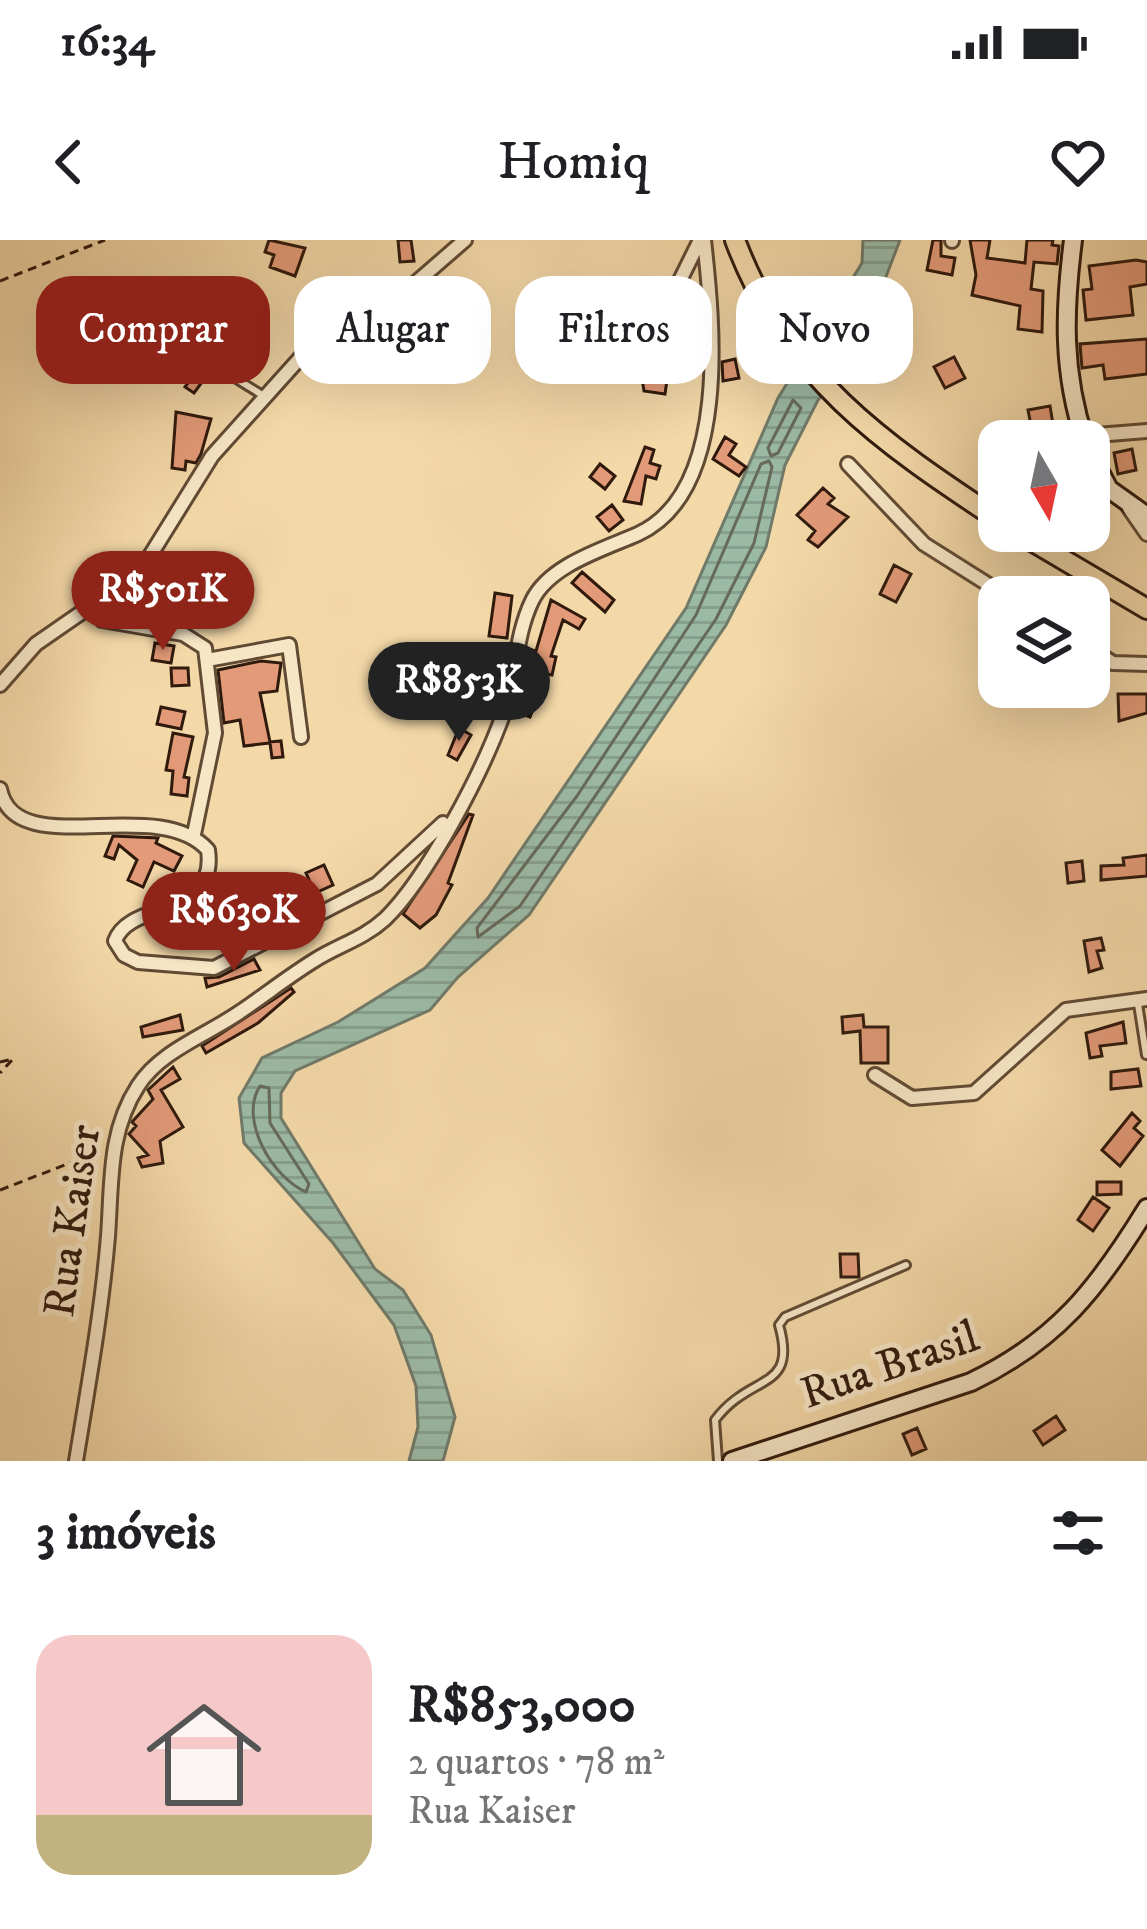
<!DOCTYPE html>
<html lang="pt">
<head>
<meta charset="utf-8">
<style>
	:root { --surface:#fff; --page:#f2f2f2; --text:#202124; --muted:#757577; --line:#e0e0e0; --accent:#8f2418 }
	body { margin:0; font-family:"IM FELL DW Pica",serif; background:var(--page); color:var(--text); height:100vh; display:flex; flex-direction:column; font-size:45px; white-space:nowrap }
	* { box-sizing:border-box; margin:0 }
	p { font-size:39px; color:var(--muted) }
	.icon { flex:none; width:66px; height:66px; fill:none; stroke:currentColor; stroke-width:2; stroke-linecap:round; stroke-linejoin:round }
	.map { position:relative; height:1221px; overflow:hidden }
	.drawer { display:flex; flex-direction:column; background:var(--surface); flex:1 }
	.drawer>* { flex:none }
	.banner { position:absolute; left:36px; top:36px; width:1077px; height:108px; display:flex; gap:24px }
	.needle { width:78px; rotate:171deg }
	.fabs { position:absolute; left:978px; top:180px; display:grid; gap:24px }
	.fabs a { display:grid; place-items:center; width:132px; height:132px; border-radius:24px; background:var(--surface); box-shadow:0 12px 48px #0002; font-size:60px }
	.price { position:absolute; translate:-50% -102px; padding:0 27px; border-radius:42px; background:var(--accent); color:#fff; font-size:39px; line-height:78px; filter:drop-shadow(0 3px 6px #0008) }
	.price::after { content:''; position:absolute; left:50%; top:72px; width:36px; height:27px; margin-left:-18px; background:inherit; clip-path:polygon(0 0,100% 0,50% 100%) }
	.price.active { background:#222; color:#fff }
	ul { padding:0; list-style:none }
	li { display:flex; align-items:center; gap:36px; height:300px; padding:0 36px }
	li+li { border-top:3px solid var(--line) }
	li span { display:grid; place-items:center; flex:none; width:336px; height:240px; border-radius:36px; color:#555 }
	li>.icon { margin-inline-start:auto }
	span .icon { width:144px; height:144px; fill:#fffc; stroke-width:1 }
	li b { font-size:51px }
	h2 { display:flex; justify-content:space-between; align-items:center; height:144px; padding:0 36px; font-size:51px }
	.chip { padding:0 42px; border-radius:36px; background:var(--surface); box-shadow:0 12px 48px #0002; font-size:42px; line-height:108px }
	.chip.active { background:var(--accent); color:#fff }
	.status { display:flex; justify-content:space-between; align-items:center; height:84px; padding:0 60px; background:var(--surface); direction:ltr }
	.status svg { height:33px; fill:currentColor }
	header { display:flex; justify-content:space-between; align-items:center; height:156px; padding:0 36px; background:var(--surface); font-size:54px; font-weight:600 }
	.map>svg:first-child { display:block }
	.water { fill:url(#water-rules); stroke:#707a69; stroke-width:3 }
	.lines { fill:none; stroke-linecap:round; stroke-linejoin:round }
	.shore { stroke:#666a5a; stroke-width:3 }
	.building { fill:#e29a78; stroke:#301a0d; stroke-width:3 }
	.lane-casing { stroke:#614a34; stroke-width:12 }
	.street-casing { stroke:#614a34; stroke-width:18 }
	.secondary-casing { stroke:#301a0d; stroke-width:22 }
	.primary-casing { stroke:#301a0d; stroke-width:24 }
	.path { stroke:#301a0d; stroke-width:3; stroke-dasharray:9 6; stroke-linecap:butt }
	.lane { stroke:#f7e6c6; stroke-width:6 }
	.street { stroke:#f7e6c6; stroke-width:12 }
	.secondary { stroke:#f7e6c6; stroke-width:16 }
	.primary { stroke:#f3d8a8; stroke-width:18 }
	.labels { text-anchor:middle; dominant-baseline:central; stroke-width:10; stroke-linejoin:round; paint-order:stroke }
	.street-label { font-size:45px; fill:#301a0d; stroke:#f7e6c6 }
</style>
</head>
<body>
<div class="status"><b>16:34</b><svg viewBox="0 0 49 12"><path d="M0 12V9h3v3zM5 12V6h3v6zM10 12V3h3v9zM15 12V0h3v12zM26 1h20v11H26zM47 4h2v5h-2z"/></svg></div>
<header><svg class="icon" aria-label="back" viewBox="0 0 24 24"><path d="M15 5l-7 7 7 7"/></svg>Homiq<svg class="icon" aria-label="heart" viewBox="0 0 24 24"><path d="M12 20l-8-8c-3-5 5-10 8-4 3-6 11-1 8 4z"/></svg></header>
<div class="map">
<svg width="1147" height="1221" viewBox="0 0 1147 1221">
	<defs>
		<pattern id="water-rules" width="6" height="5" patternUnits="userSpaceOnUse" patternTransform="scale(3)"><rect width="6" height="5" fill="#9bbaa6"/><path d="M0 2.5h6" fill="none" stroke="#869f8e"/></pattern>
	</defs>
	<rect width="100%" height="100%" fill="#f3d8a8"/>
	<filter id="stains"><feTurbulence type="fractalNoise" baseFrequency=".00167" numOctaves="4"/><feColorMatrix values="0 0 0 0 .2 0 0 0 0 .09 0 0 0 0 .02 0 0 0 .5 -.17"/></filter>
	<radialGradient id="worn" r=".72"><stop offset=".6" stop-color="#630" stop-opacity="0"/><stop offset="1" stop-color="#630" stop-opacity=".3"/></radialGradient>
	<path class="water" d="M863,0H900L863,97L846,130L818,160L785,225L766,307L726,385L529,675L458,737L430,770L295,831L281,853V878L375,1029L403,1050L431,1095L455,1177L443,1221H409L418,1187L416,1146L394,1085L333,1003L244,903L239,858L262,818L338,782L425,728L488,658L686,368L778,158L862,23Z"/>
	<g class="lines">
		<path class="shore" d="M793,160L801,168L778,213L771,216L768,208Z
			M769,221L772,227L754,303L716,379L520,666L478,697L477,688L577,556L696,375L761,224Z
			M260,846L269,848L270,883L309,944L306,952C273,938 238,880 260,846Z"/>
	</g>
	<path class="building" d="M269,0L305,8L295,36L270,27L274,15L265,12Z
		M398,0H411L414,21L400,22Z
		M933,0H941V16L955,18L952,35L927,30Z
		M970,0H990L987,18L1025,23L1027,0H1053L1052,5L1059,6L1057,24L1034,22L1031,49L1043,51L1042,92L1018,89L1020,66L972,55L976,35Z
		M1136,20L1147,22V44L1130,47L1133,75L1086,80L1083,50L1092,49L1089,26Z
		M235,77L253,90L242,107L223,94Z
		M374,83L389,89L380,110L367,105L370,98L360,94Z
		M1147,99V134L1105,139L1103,125L1082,128L1080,104Z
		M954,117L965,138L945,148L934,127Z
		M735,119L739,138L723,141L722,122Z
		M639,121L668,133L665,154L644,151Z
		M202,124L211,130L194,153L185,147Z
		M1050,166L1053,184L1040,186L1042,201H1034L1028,170Z
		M176,172L211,179L201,214L196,223L186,221L185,230L172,228Z
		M725,197L736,204L729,215L746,227L739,236L713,219Z
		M645,207L654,210L650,223L660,226L656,239L646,236L641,264L624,261Z
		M1132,209L1136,230L1118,234L1114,213Z
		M600,224L615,236L605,249L590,237Z
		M823,248L834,258L828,264L848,277L818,307L808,300L815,291L797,275Z
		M612,265L623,280L609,291L597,277Z
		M894,325L911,334L896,362L880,354Z
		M582,332L614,360L605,372L572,343Z
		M214,339L236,345L232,360L210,354Z
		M495,353L512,356L507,398L489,396Z
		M551,360L585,379L579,389L563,380L551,416L556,417L552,435L547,434L530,477L515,471L528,409L536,411Z
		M155,403L174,406L171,423L152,420Z
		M482,418L495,424L486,448L472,443Z
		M261,421L281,423L277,451L260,453L270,502L281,501L283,517L272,518L270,503L244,506L240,480L224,483L218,430Z
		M171,428H188L189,445L172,446Z
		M1118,454H1147V473L1119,481Z
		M161,467L185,472L181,489L157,484Z
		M459,488L471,495L457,520L448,515Z
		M173,493L193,497L184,537L189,538L187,556L171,554L173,531L166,530Z
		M469,574L473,575L448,643L452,645L436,675L420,688L403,674Z
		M113,596L158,598L156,603L182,616L174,631L154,622L143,647L128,640L137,620L119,605L114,619L105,616Z
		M1147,615V636L1101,640V626L1124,625L1123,618Z
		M1082,621L1084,641L1068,643L1066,623Z
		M324,625L333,645L315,653L306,633Z
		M1101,698L1104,710L1097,711L1102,728L1089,732L1084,701Z
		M254,719L260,730L207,747L205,738L219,737Z
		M291,748L294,752L258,783L206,813L202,806Z
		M180,775L183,790L143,797L141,787Z
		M863,775L864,787H888V823H861L860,791L843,793L842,777Z
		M1123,782L1126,803L1100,806L1102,816L1090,818L1086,793Z
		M173,827L180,839L161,850L183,887L160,901L163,923L142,927L138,918L148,915L129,894L136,886L132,882L153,859L148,850Z
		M1138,829L1141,846L1111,849V832Z
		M1132,873L1140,881L1134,888L1143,896L1120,926L1102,910Z
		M1097,942H1121V954L1097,955Z
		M1093,957L1109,968L1093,991L1078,980Z
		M840,1014H858L859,1037H841Z
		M1056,1176L1065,1190L1043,1205L1034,1191Z
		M917,1188L926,1209L912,1215L903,1194Z"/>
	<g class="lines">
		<defs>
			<path id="lane" d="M233,137L264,156
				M1138,764L1146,815
				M718,1221L715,1180C751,1132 798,1152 779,1085L785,1077L906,1025"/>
			<path id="street" d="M952,1V0
				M598,116L655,91L700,0
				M1084,196L1147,191
				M848,224L924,304L1008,357
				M1129,268L1147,294
				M102,380L183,394L205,408L215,493L194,594
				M1089,408L1113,423L1147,424
				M207,420L289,405L301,497
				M0,445L36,404L140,332L212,216L301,117L412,46L465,0
				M0,549C15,624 157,553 208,610C218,678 129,660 115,701L124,715L138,722L214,728L377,644L443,583
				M875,835L912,858L974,853L1066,770L1147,759
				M76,1221C88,1147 102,1070 108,996C112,943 108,892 138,846C160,811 207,795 240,772C265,755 289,736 315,720C339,705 363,699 385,679C428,637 482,533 503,475C516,439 515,396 532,361C549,325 604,309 638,294C731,251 713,80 704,0"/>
			<path id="secondary" d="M1073,0C1064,71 1062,132 1085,201
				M1089,211L1109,249L1147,276
				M732,1221L971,1142C1057,1101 1098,1048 1147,968"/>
			<path id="primary" d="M735,0C787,138 881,202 999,280
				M1015,291L1147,369"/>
		</defs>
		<use href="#lane" class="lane-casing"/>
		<use href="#street" class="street-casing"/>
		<use href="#secondary" class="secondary-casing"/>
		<use href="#primary" class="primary-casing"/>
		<path class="path" d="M0,41L105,0
			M0,822L13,819L0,833
			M0,950L101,911"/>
		<use href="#lane" class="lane"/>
		<use href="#street" class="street"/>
		<use href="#secondary" class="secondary"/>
		<use href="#primary" class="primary"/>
	</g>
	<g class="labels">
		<g class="street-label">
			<text transform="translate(73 981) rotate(-82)">Rua Kaiser</text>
			<text transform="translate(890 1126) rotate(-19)">Rua Brasil</text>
		</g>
	</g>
	<rect width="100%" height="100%" filter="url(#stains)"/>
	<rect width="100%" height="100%" fill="url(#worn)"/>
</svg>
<div class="fabs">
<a><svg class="needle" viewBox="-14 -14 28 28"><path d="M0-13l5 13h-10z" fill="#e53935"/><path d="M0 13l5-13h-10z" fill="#757577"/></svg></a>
<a><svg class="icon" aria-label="layers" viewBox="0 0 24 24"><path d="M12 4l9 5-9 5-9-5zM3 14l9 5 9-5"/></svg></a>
</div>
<b class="price" style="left:163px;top:413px">R$501K</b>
<b class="price active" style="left:459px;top:504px">R$853K</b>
<b class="price" style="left:234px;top:734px">R$630K</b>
<div class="banner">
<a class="chip active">Comprar</a>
<a class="chip">Alugar</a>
<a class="chip">Filtros</a>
<a class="chip">Novo</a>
</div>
</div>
<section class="drawer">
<h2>3 imóveis<svg class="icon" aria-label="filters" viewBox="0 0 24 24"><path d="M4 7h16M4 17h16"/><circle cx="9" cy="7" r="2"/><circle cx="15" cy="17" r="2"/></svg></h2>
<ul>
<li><span style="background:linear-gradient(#f6c9c9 75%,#c2b280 0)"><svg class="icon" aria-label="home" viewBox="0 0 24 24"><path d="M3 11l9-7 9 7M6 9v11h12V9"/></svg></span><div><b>R$853,000</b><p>2 quartos · 78 m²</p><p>Rua Kaiser</p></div></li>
</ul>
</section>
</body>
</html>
